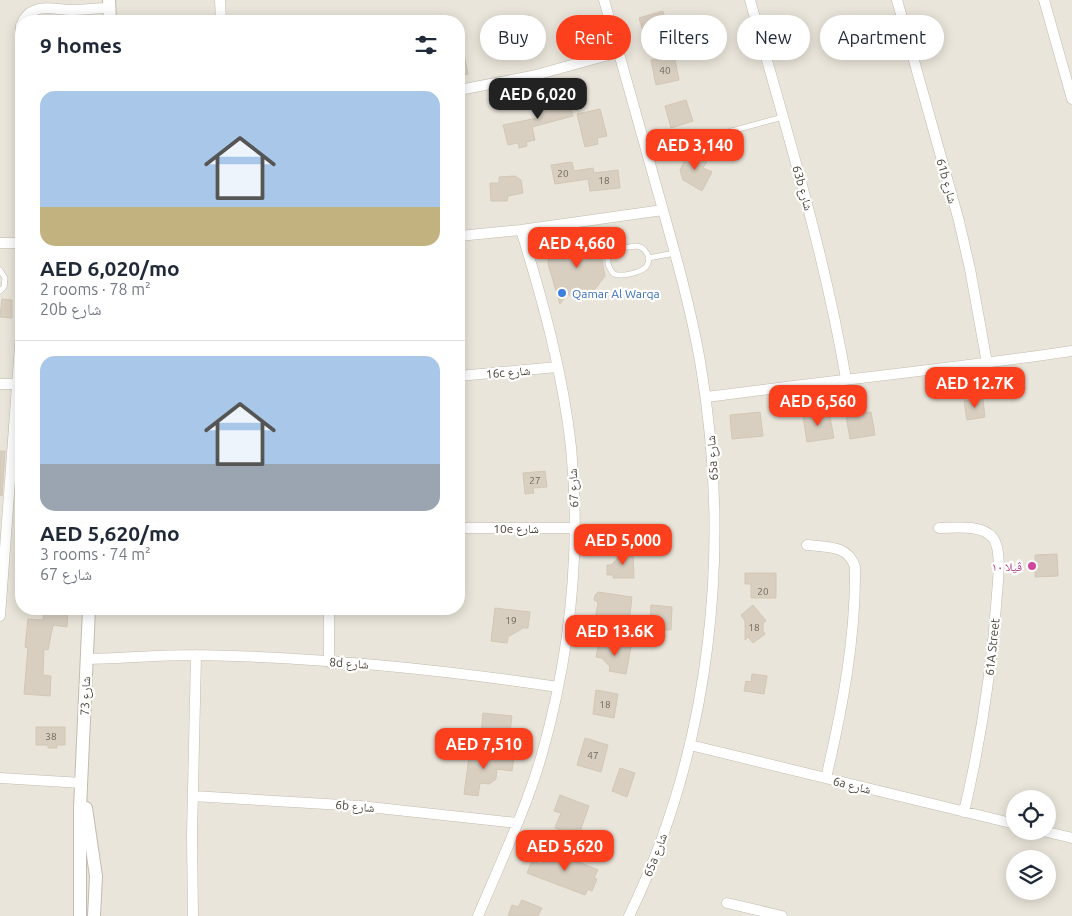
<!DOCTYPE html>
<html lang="en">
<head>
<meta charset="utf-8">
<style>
	:root { --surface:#fff; --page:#f2f2f3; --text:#1f2937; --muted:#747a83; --line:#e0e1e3; --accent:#fc3f1d }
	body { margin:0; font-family:Ubuntu,"Noto Naskh Arabic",sans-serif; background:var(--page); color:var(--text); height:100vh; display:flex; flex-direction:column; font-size:19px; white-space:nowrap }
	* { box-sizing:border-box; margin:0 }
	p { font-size:16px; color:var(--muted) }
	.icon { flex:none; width:28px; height:28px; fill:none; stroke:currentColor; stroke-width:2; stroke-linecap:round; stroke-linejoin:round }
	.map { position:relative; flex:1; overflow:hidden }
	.sheet { position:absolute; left:15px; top:15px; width:450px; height:600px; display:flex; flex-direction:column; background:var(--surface); border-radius:20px; box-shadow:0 2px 12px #0003 }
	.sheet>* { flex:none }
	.banner { position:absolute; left:480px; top:15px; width:475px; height:45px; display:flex; gap:10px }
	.fabs { position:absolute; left:1006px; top:790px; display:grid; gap:10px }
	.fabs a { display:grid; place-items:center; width:50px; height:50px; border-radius:50%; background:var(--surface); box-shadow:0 2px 12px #0003; font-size:25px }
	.price { position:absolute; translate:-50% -42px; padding:0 11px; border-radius:10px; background:var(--accent); color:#fff; font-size:16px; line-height:32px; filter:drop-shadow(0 1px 2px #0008) }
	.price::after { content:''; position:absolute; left:50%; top:30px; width:15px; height:11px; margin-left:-8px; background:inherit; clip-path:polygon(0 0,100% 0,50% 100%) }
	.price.selected { background:#222; color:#fff }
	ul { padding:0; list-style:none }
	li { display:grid; align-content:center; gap:10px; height:265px; padding:0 25px }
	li+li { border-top:1px solid var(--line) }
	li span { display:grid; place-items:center; height:155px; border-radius:15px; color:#555 }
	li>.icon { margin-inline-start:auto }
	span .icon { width:90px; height:90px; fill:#fffc; stroke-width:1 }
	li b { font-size:21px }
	h2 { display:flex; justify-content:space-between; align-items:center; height:60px; padding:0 25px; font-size:21px }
	.tag { padding:0 18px; border-radius:22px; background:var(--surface); box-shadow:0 2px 12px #0003; font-size:18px; line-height:45px }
	.tag.selected { background:var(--accent); color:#fff }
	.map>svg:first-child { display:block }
	.residential { fill:#eae5da; fill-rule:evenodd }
	.building { fill:#d8cfc1; stroke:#d3c7b4 }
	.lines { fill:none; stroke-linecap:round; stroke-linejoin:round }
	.service-casing { stroke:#c2bbae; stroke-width:6 }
	.minor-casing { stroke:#c2bbae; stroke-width:11 }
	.tertiary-casing { stroke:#c2bbae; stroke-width:14 }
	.service { stroke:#fff; stroke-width:5 }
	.minor { stroke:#fff; stroke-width:10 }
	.tertiary { stroke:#fff; stroke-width:12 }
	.shop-dot { fill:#3f7fe0; stroke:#fff; stroke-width:2 }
	.hotel-dot { fill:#d1479c; stroke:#fff; stroke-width:2 }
	.labels { text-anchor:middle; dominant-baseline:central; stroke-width:4.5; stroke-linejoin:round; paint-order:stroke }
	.number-label { font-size:10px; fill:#6e675b }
	.street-label { font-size:12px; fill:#4b4439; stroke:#fff }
	.shop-label { font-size:12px; fill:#366cbe; stroke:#fff; text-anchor:start }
	.hotel-label { font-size:12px; fill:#b23c85; stroke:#fff; text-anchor:end }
</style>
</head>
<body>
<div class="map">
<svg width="1072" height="916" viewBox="0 0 1072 916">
	<rect width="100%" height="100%" fill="#f6f3ec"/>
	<path class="residential" d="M0,0H1072V916H0ZM21,21H459V609H21ZM1015,799H1048V831H1015ZM1015,859H1048V891H1015Z"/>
	<path class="building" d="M663,11L669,34L646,41L639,18Z
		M529,15L536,40L525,43L524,40L513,43L510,39L507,29L503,30L501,21Z
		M459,49H463L468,74L459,76Z
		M674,55L679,80L656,85L651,60Z
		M551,95L553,99L567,95L573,116L532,127L535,140L526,142L527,146L519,148L518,143L508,145L503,125L537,118L533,103L545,100L544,97Z
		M686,100L693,121L671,128L665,106Z
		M600,109L607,136L597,138L598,144L585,147L577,114Z
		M690,150L708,159L703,168L712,172L702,191L683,180L680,170Z
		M572,162L574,171L593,168L594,173L618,170L620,188L590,191L588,179L555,184L551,165Z
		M515,176L521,180L523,193L508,196L507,201H491L490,183H499V177Z
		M598,239L605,276L589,297L574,299L568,294L560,304L548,264L549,254L557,246Z
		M2,299L12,300V318L0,317Z
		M983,399L985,417L967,420L964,401Z
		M760,412L763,436L732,439L730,415Z
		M829,412L834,438L807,442L803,416Z
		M871,412L875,435L850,439L846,416Z
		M0,451H5L2,496L0,495Z
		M545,471L547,487L533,488L534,493L525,494L523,473Z
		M620,551H633L634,578H613V575H607V565H611L620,556Z
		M1057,554L1058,576L1035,577V555Z
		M745,573H776V598H751V584H745Z
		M598,592L632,597L628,631L594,626L598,602L594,600L595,595Z
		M651,605L672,607L671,630L650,629Z
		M753,605L766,621L763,623V631L765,634L753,643L748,637L745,640V621L741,615Z
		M495,608L530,612L528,628H523L508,637L507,643L491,641Z
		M44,609L68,611L67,627L53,625L48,650L44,649L43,675L51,676L50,696L24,694L28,648L25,647L28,619L43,620Z
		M599,642L631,647L626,674L609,671L610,667L602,658L596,657Z
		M752,674L767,676L764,694L744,691L746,681L751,682Z
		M596,690L618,694L614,718L593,714Z
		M483,713L512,716L509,740L481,737Z
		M36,727H65V745H57V748H48V745H36Z
		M585,738L608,745L601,772L577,765Z
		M470,750L514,758L512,771L497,769L496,779L489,784L480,783L478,796L464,794Z
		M620,768L635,773L627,797L612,791Z
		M560,795L589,806L578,837L555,828L561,813L554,811Z
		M547,847L571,855L570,858L598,870L594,878L597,879L592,891L588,889L585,895L527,873L532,861L541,864Z
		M522,900L542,908L538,916H508L512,905L518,907Z"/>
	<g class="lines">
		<defs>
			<path id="service" d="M646,150L652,148L665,149L783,117
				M635,246C645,246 653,258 646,267C640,273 621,277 614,274C610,270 609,268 608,263C606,248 625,248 635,246Z
				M648,258L675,253
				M0,270L5,278L4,287L0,291"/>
			<path id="minor" d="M220,0L221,21
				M604,0C624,70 643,140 663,210C677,260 691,310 700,361C732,548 712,745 629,916
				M750,0C785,126 824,250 846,379
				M897,0L959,221L970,269L987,363
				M1044,0L1072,99
				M23,21C33,3 52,9 70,10C83,10 97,8 110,8
				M21,25V39
				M459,90L532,76L619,52
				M459,236L521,230L663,210
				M0,243H21
				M459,376L557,367
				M0,384H18
				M706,397C828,381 950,369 1072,351
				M459,528H574
				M939,528C955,528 982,524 993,538C1002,550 998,580 997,594C992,668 981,740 964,812
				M807,545C827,547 848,545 855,567C856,638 842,710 826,778
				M329,609V662
				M0,616L21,332
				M86,659C123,658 159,655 196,655C317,657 438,669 558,687
				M690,745L1015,824
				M0,778L82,783
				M193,796L360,806L517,823
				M1043,831L1072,838
				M727,903L782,916
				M193,916L192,835L196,655
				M478,916C500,863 526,810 542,754C570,655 581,550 571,447C563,374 543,301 521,230"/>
			<path id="tertiary" d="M109,0L110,21
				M86,808L96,876L94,916
				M80,916V808L89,609"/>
		</defs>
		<use href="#service" class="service-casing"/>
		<use href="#minor" class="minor-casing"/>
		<use href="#tertiary" class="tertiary-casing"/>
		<use href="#service" class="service"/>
		<use href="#minor" class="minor"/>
		<use href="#tertiary" class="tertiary"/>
	</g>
	<circle class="shop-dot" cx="562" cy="293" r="5"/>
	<circle class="hotel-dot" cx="1032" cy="566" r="5"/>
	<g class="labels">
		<g class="number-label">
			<text x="665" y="70">40</text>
			<text x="563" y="173">20</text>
			<text x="604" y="180">18</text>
			<text x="535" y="480">27</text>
			<text x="763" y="591">20</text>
			<text x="511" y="620">19</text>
			<text x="754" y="627">18</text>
			<text x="605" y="704">18</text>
			<text x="51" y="736">38</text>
			<text x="593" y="755">47</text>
		</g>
		<g class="street-label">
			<text transform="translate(947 181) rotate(74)">61b شارع</text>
			<text transform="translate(803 188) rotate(74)">63b شارع</text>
			<text transform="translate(508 372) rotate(-5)">16c شارع</text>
			<text transform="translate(712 458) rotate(-94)">65a شارع</text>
			<text transform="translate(573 488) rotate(-92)">شارع 67</text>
			<text x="516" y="528">10e شارع</text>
			<text transform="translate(992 647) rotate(-84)">61A Street</text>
			<text transform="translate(349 663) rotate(4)">8d شارع</text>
			<text transform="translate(85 696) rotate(-88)">شارع 73</text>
			<text transform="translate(852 785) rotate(14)">6a شارع</text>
			<text transform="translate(355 806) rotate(5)">6b شارع</text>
			<text transform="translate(655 855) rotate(-69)">65a شارع</text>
		</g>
		<g class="shop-label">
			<text x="572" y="293">Qamar Al Warqa</text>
		</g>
		<g class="hotel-label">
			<text x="1022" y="566">ڤيلا ١٠</text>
		</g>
	</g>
</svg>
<div class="fabs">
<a><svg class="icon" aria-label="locate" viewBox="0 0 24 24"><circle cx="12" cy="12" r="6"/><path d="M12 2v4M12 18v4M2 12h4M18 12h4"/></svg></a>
<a><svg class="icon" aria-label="layers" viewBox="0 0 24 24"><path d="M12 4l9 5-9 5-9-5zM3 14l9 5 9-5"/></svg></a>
</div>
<b class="price selected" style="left:538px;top:120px">AED 6,020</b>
<b class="price" style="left:695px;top:171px">AED 3,140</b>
<b class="price" style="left:577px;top:269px">AED 4,660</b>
<b class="price" style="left:975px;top:409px">AED 12.7K</b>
<b class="price" style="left:818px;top:427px">AED 6,560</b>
<b class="price" style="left:623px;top:566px">AED 5,000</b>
<b class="price" style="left:615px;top:657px">AED 13.6K</b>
<b class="price" style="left:484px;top:770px">AED 7,510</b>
<b class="price" style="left:565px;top:872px">AED 5,620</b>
<div class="banner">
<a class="tag">Buy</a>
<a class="tag selected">Rent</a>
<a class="tag">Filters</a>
<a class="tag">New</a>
<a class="tag">Apartment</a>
</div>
<section class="sheet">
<h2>9 homes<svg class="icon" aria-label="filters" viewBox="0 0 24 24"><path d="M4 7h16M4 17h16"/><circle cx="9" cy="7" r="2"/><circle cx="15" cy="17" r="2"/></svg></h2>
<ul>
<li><span style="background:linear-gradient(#a9c7e8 75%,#c2b280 0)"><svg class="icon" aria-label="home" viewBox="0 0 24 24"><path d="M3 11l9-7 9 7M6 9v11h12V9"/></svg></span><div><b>AED 6,020/mo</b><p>2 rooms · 78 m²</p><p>20b شارع</p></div></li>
<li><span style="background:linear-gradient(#a9c7e8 70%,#9aa5b1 0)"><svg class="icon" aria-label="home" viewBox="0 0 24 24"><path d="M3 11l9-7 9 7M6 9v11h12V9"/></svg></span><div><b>AED 5,620/mo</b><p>3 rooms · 74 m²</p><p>شارع 67</p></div></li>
</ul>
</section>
</div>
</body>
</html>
